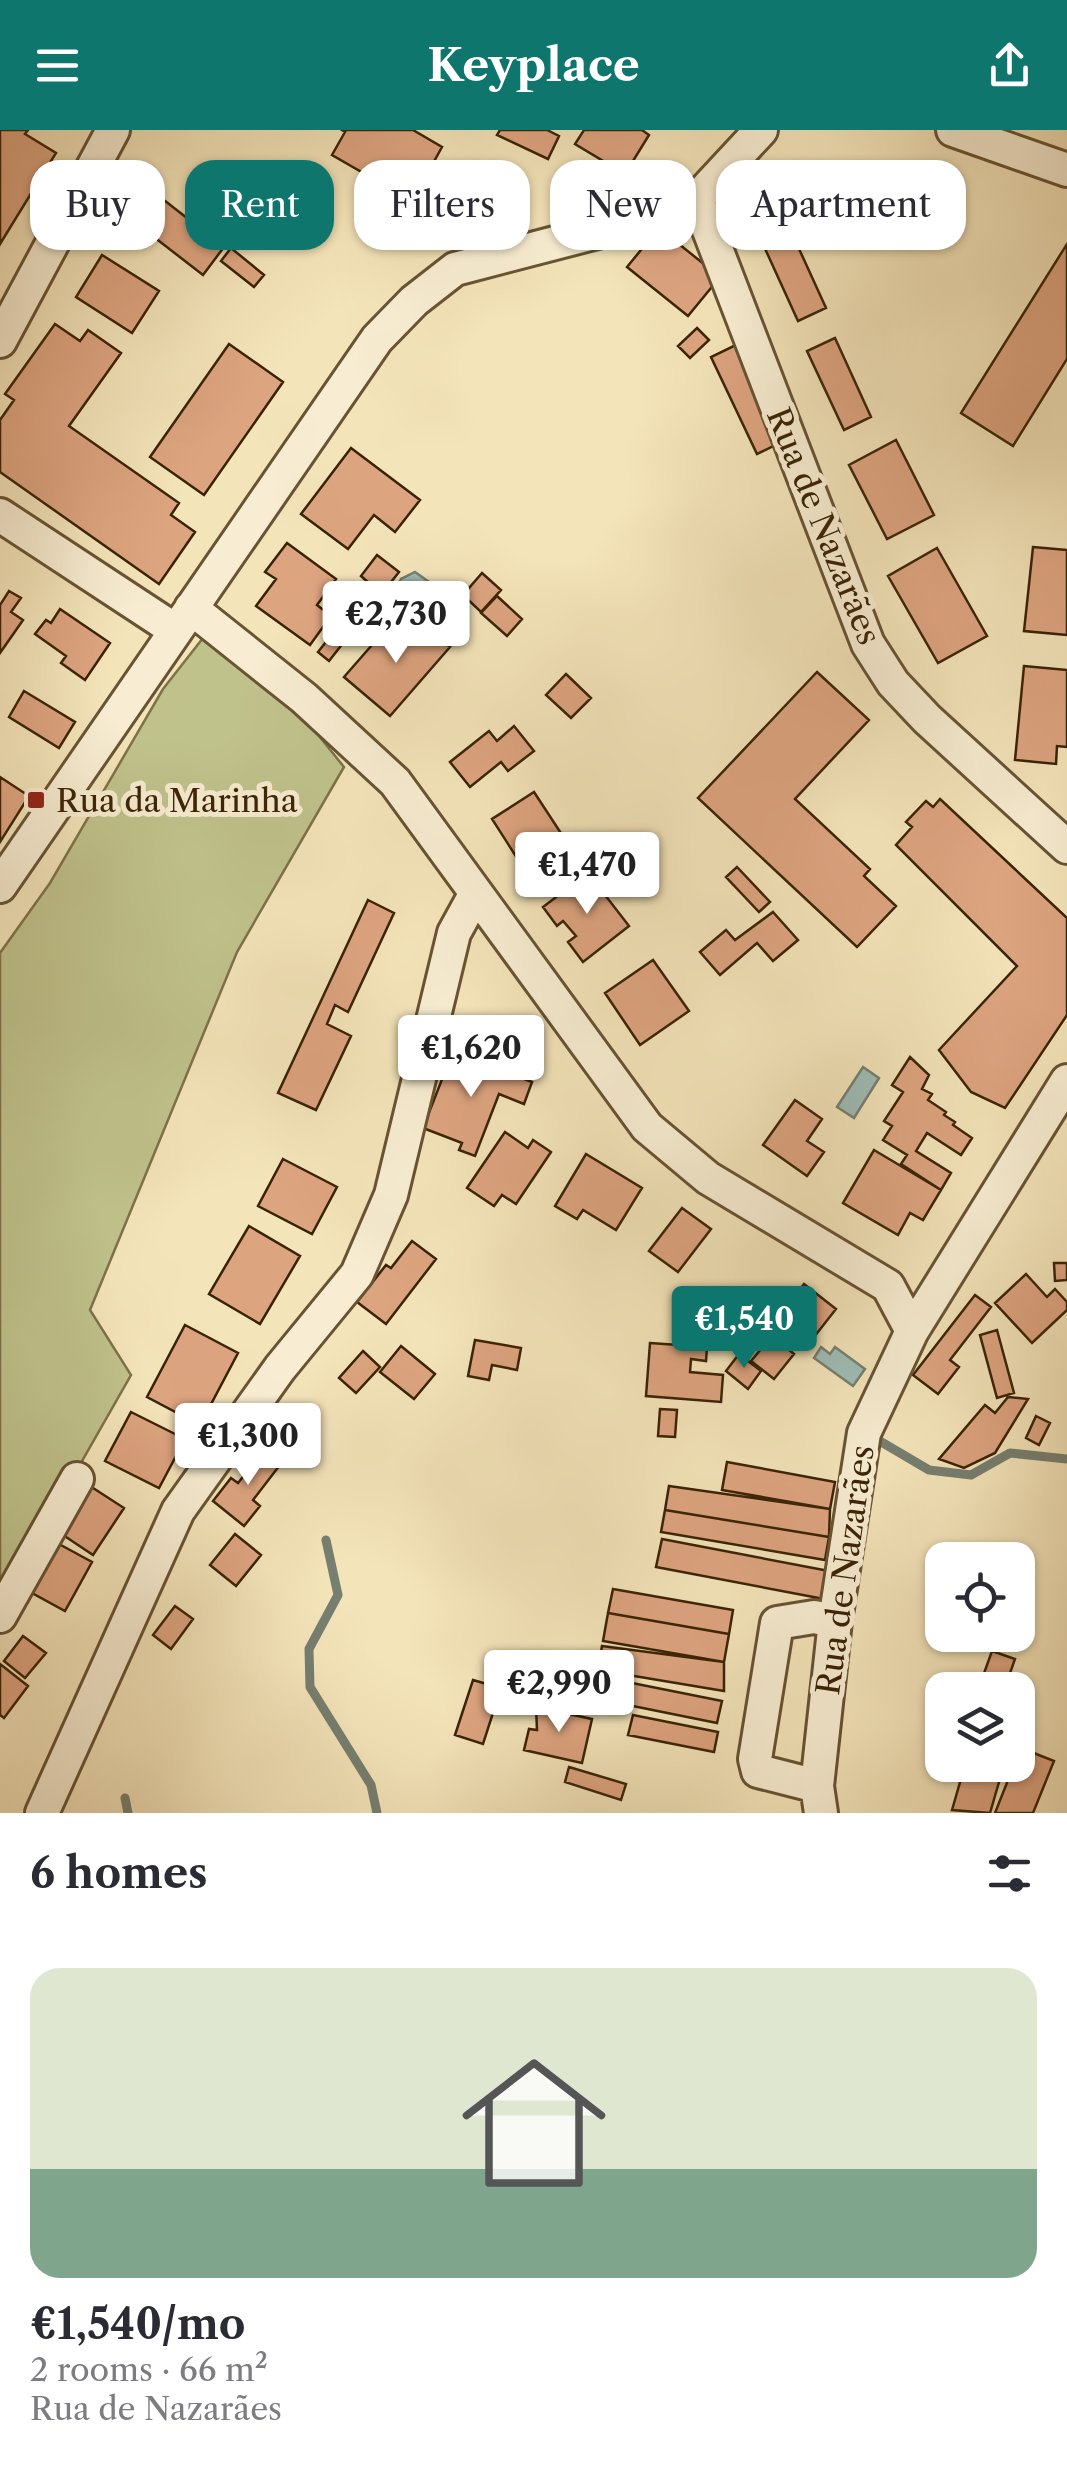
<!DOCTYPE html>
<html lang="en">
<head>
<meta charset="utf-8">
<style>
	:root { --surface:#fff; --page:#f7f7f7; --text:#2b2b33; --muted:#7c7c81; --line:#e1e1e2; --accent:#0f766e }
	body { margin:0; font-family:"Libre Caslon Text",serif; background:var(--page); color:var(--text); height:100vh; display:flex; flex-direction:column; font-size:38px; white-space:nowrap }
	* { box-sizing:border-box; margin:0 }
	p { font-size:32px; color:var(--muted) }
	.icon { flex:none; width:55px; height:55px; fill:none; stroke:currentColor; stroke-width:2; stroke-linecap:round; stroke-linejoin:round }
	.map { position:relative; height:1683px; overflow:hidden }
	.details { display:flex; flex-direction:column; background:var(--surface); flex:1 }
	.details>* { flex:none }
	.hud { position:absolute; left:30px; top:30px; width:1008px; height:90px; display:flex; gap:20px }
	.tools { position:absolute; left:925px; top:1412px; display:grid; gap:20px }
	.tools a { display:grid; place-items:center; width:110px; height:110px; border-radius:20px; background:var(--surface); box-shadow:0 2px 8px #0004; font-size:50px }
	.price { position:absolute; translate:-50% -85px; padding:0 22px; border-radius:10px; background:#fff; color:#222; font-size:32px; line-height:65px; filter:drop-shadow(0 2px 5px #0008) }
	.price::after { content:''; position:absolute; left:50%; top:60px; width:30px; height:22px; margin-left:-15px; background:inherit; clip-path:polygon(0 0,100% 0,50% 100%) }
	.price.active { background:var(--accent); color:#fff }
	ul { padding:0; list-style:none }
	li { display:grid; align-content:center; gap:20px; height:530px; padding:0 30px }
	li+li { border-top:2px solid var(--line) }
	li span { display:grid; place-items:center; height:310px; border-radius:30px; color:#555 }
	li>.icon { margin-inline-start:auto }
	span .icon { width:180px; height:180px; fill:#fffc; stroke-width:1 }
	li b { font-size:42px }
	h2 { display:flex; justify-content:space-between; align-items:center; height:120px; padding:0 30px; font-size:42px }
	.chip { padding:0 35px; border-radius:30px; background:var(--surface); box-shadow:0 2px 8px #0004; font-size:35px; line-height:90px }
	.chip.active { background:var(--accent); color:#fff }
	header { display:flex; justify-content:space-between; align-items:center; height:130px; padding:0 30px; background:var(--accent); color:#fff; font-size:45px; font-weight:800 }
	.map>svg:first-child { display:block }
	.green { fill:#c0c28c; stroke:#7d7248; stroke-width:2.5 }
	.water { fill:#9ebdb7; stroke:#767f70; stroke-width:2.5 }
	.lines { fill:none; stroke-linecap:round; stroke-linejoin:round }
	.stream { stroke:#767f70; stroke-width:9 }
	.building { fill:#dda480; stroke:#3a2305; stroke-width:2.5 }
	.minor-casing { stroke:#685332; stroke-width:38 }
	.minor { stroke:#f8edd2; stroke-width:32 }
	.poi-dot { fill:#8f2418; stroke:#f8edd2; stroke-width:4 }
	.labels { text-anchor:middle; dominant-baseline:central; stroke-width:10; stroke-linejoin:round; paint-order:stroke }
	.street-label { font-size:32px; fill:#3a2305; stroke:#f8edd2 }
	.poi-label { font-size:32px; fill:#3a2305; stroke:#f8edd2; text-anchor:start }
</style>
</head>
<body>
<header><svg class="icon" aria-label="menu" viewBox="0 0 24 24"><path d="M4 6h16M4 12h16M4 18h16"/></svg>Keyplace<svg class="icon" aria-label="share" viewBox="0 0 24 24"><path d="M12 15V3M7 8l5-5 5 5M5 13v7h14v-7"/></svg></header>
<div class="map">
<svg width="1067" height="1683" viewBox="0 0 1067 1683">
	<rect width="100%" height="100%" fill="#f4e4ba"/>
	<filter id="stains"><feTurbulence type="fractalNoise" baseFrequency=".002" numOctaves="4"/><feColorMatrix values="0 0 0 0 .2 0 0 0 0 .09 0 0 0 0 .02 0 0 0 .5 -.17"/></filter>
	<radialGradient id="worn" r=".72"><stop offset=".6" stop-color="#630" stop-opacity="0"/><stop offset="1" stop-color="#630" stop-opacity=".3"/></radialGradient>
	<path class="green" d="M203,508L295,576L344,637L237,822L90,1180L131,1245L0,1475V823L50,753L163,559Z"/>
	<path class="water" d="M415,442L446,464L449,477L437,490L419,485L396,460L401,449Z
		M863,937L879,948L854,988L837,977Z
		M821,1217L830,1224L835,1217L865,1239L853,1256L814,1228Z"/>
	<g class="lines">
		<path class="stream" d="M878,1310L929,1340L971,1345L1010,1323L1067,1329
			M326,1410L338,1465L309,1519L310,1557L371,1655L377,1683
			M125,1668L128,1683"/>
	</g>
	<path class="building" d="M0,0H28L25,4L56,23L0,114Z
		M342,0H413L442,17L412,71L332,25L345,2Z
		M500,0H547L559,6L548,29L497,5Z
		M584,0H642L649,5L625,44L575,14Z
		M494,32L523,48L512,69L482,52Z
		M123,38L224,117L203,145L101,66Z
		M764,39L782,48L774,65L756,57Z
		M659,98L720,147L688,186L627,137Z
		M790,99L826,178L798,191L762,112Z
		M1067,114V229L1013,316L961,283Z
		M231,118L264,145L254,157L221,131Z
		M102,125L159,161L132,203L76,167Z
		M55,194L80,211L88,200L121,223L69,296L179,373L171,385L195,402L159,454L0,342V290L14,270L5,264Z
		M697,198L709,210L690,228L678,216Z
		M835,208L871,287L844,300L807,221Z
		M742,212L788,309L757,324L711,227Z
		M229,214L283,252L204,365L150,327Z
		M896,310L934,385L887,409L849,335Z
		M351,318L420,370L395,402L374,385L348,419L301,384Z
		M287,413L336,449L317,475L331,486L310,515L256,476L276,449L265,442Z
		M1033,417L1067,420V505L1024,501Z
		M937,418L987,506L938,533L888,446Z
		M377,425L399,442L329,531L318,522L371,455L361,446Z
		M482,443L501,460L481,482L463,465Z
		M9,461L21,468L11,482L23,490L0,523V475Z
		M497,466L522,489L507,506L481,483Z
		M60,479L110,513L85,550L61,533L66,526L35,504L46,490L51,493Z
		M393,491L414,509L425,496L450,517L390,586L344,547Z
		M1024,536L1067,540V617L1057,616L1056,634L1015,630Z
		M817,542L869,590L795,669L870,739L864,746L896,776L857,817L698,668Z
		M566,544L591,568L571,588L546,565Z
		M24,561L75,592L59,618L9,587Z
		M514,596L534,621L508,641L501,632L470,657L450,632L489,601L497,611Z
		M0,647L29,666L0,712Z
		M534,662L568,714L526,742L492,689Z
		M940,669L1067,788V885L1005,978L971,962L939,920L1017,836L896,715L912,697L906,692L926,671L933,677Z
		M737,737L770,772L759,782L726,747Z
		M588,743L629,796L583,832L568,812L576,806L563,791L557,796L543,777Z
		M368,770L394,783L348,882L335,875L327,894L351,906L316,980L278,963Z
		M773,782L798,810L773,831L757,813L720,845L700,822L726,800L735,810Z
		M653,830L689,881L640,915L605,863Z
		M453,921L532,952L524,974L499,964L475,1026L459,1020L462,1013L423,998Z
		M910,927L929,945L922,959L932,964L928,970L946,982L944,985L955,992L953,995L972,1008L961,1025L927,1003L916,1021L951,1043L941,1060L901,1034L907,1025L883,1010L892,996L884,991L903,962L892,955Z
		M795,970L822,989L807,1011L824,1022L807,1046L763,1015Z
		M505,1002L528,1018L533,1010L551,1022L516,1074L502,1065L494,1076L467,1058Z
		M874,1020L941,1060L923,1090L910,1083L898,1105L843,1073Z
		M586,1024L642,1058L616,1100L583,1080L577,1089L555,1076Z
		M283,1029L337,1057L312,1104L258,1076Z
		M682,1078L711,1099L678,1142L649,1121Z
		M249,1096L300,1126L260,1194L209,1164Z
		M412,1111L436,1129L386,1194L357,1172L386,1135L391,1138Z
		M1054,1133H1067V1150L1055,1151Z
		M1026,1144L1047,1167L1055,1159L1067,1172V1180L1032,1213L995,1173Z
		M804,1154L836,1179L807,1216L776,1191Z
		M975,1165L991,1177L950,1230L959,1237L938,1264L913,1245Z
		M185,1195L238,1223L200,1295L147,1267Z
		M997,1200L1014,1263L997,1268L980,1205Z
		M772,1206L794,1224L774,1249L751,1231Z
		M475,1210L521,1218L517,1240L492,1235L489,1250L468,1246Z
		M650,1213L707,1217L706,1231L691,1229L690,1242L723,1245L721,1272L646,1266Z
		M401,1216L435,1244L414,1269L380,1242Z
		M363,1221L380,1237L356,1263L339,1248Z
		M739,1224L761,1241L748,1259L726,1241Z
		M1008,1267L1028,1269L995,1323L964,1338L939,1329L985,1275L995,1283Z
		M660,1279L677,1280L675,1307L658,1306Z
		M131,1282L185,1309L159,1358L105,1331Z
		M273,1283L284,1291L267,1313L256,1305Z
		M1036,1286L1050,1293L1039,1315L1026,1308Z
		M266,1318L283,1331L253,1370L260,1376L244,1396L213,1371L231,1348L238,1353Z
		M727,1332L835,1352L830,1379L722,1360Z
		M90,1356L124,1378L93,1425L60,1403Z
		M669,1356L830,1379L829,1407L665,1380Z
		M665,1380L829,1407L825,1430L661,1402Z
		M235,1404L261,1425L236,1456L210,1435Z
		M662,1409L829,1441L824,1469L656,1437Z
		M59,1414L92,1432L65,1481L32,1463Z
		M613,1459L733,1480L729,1504L608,1483Z
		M175,1476L193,1489L171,1519L153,1505Z
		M608,1483L729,1504L724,1532L603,1511Z
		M23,1506L46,1523L25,1548L4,1531Z
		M602,1516L724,1532V1561L598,1540Z
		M992,1521L1015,1529L1004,1560H978Z
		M0,1534L28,1556L4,1588L0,1585Z
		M612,1549L722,1571L717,1593L608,1571Z
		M473,1550L501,1558L483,1614L455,1605Z
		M536,1577L592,1589L582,1633L524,1620L529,1599L537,1600Z
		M633,1585L718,1602L714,1622L628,1605Z
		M1021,1618L1054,1631L1033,1683H995L1014,1635H1018Z
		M965,1635H1004L990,1683L952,1680Z
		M569,1637L626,1654L621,1670L565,1652Z"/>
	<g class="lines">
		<defs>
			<path id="minor" d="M953,0L1067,40
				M697,69L868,514L893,553L927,589L1067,717
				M0,211L113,0
				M0,385L175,500
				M191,478L304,568L395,652L647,997L708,1048L888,1156L912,1201
				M0,756L377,209L414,171L455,139L651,88L697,69L761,0
				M0,1486L77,1349
				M817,1656L758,1641L755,1629L777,1493L814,1487L835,1491
				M42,1683L178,1381L280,1238L357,1144L391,1065L454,803L476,763
				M821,1683L817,1656L835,1491L864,1303L912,1201L1067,951"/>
		</defs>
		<use href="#minor" class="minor-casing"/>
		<use href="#minor" class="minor"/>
	</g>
	<rect class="poi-dot" x="26" y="660" width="20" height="20" rx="5"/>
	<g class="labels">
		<g class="street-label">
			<text transform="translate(824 396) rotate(68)">Rua de Nazarães</text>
			<text transform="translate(845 1440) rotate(-82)">Rua de Nazarães</text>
		</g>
		<g class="poi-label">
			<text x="56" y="670">Rua da Marinha</text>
		</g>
	</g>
	<rect width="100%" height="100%" filter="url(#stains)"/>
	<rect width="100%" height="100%" fill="url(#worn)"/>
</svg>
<div class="tools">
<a><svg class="icon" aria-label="locate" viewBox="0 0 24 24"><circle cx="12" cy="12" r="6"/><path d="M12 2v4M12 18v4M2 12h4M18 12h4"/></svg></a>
<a><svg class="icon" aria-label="layers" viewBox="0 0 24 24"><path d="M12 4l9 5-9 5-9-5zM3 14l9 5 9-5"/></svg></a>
</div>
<b class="price" style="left:396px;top:536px">€2,730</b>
<b class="price" style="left:587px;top:787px">€1,470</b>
<b class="price" style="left:471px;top:970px">€1,620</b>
<b class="price active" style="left:744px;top:1241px">€1,540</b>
<b class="price" style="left:248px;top:1358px">€1,300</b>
<b class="price" style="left:559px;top:1605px">€2,990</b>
<div class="hud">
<a class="chip">Buy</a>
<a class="chip active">Rent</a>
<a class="chip">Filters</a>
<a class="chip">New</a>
<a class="chip">Apartment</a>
</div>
</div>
<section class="details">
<h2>6 homes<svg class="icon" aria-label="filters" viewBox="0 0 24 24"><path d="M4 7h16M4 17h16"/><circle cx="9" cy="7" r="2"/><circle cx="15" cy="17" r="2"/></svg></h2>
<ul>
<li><span style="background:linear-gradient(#dfe7d0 65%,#7fa58c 0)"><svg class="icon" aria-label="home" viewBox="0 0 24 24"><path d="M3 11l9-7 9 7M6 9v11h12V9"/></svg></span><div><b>€1,540/mo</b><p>2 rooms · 66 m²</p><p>Rua de Nazarães</p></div></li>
</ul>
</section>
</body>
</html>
